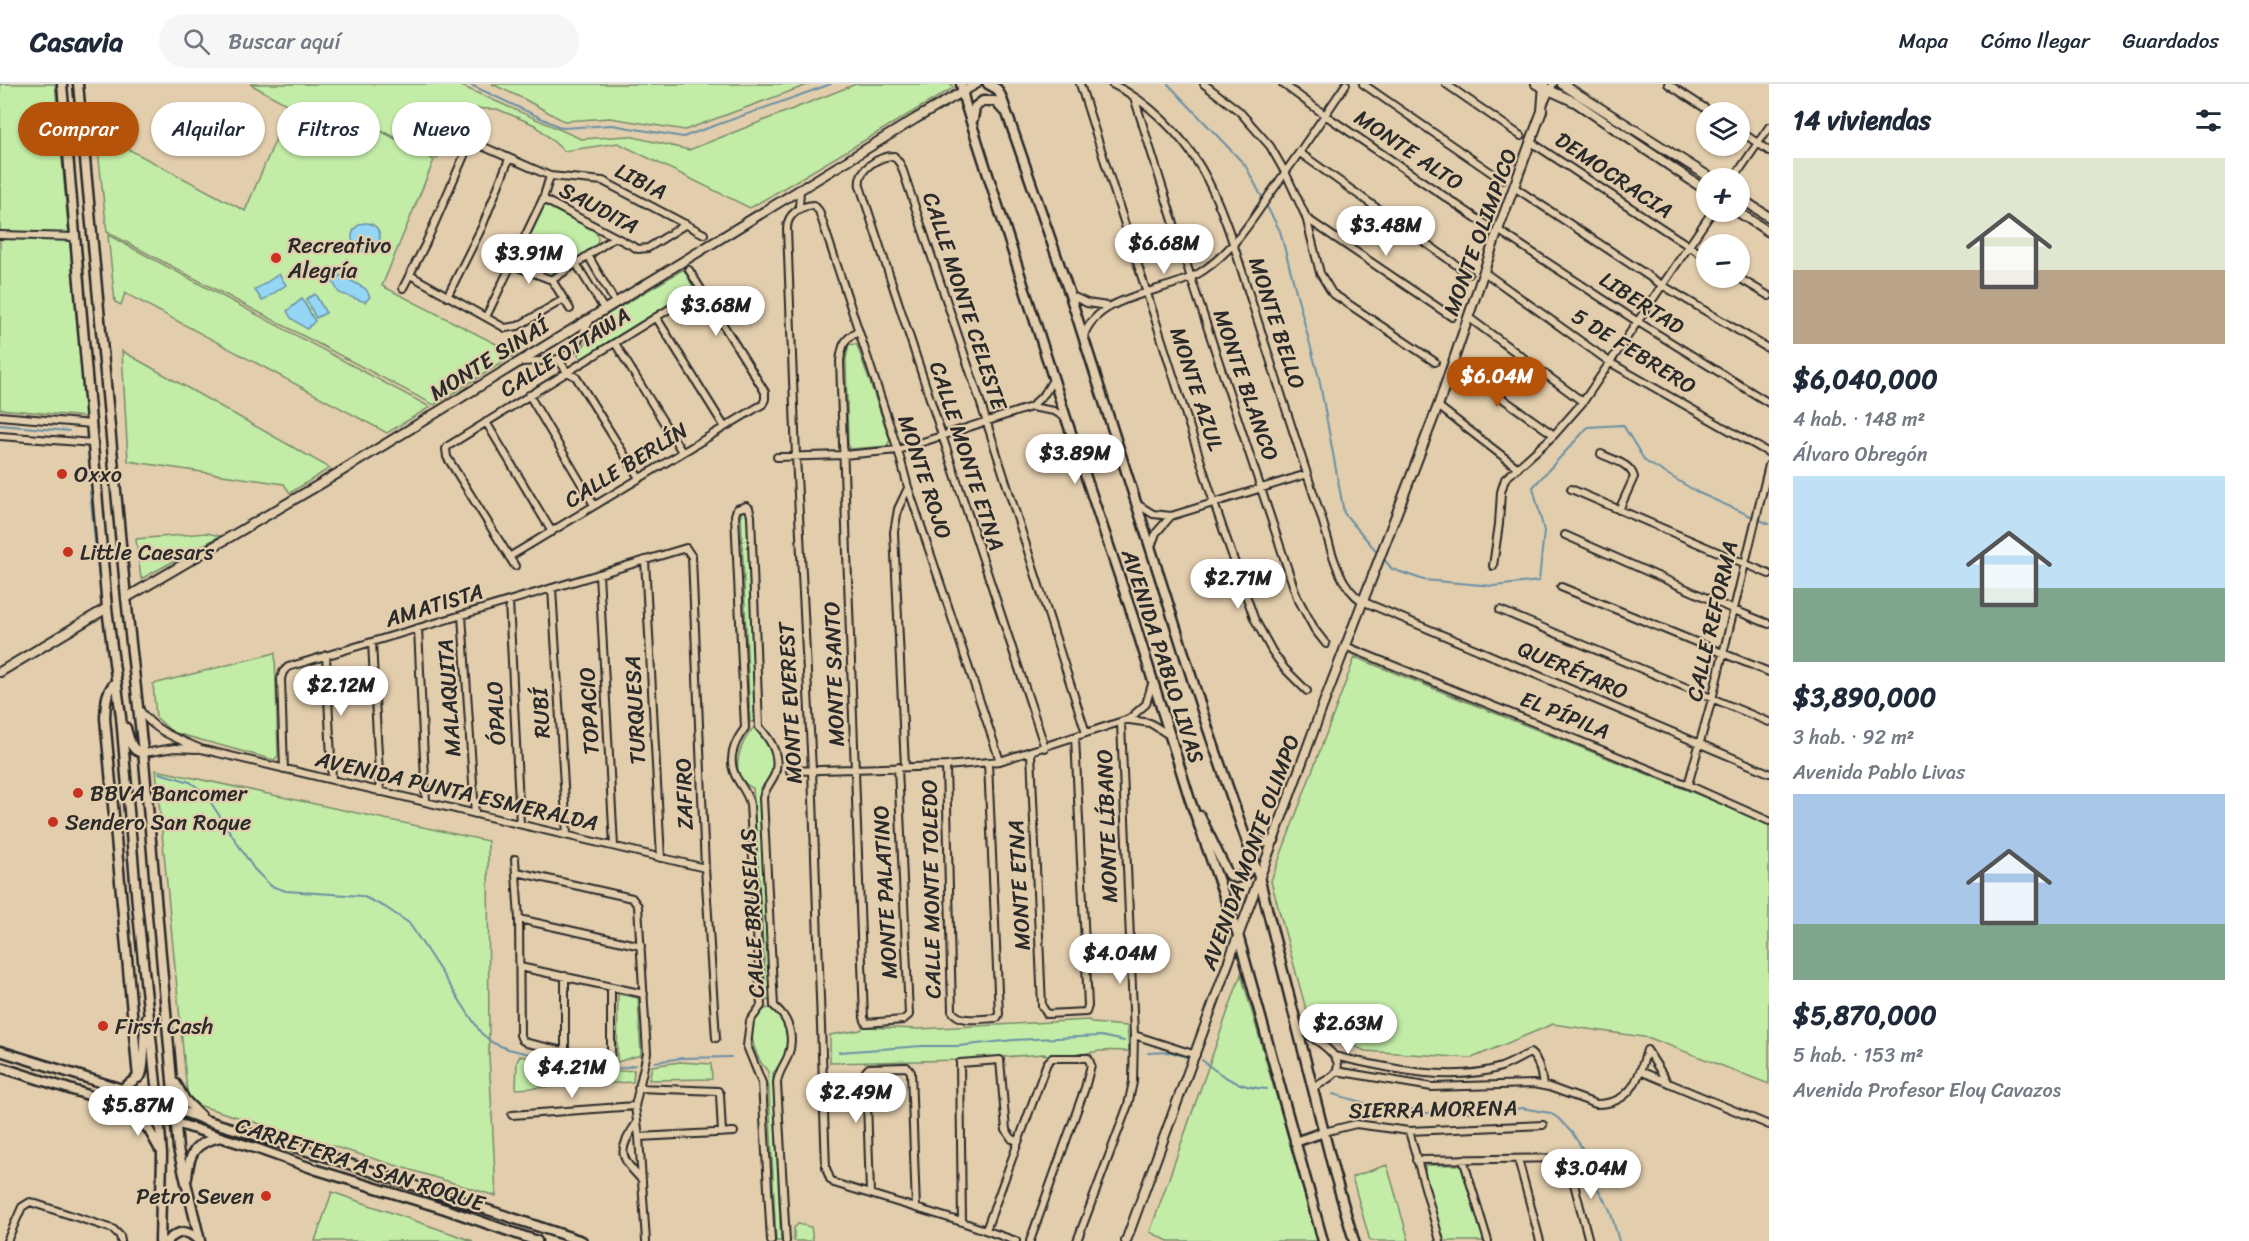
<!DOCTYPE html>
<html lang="es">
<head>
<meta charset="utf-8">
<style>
	:root { --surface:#fff; --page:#f6f6f7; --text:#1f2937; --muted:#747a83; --line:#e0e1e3; --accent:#b45309 }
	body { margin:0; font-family:Sriracha,sans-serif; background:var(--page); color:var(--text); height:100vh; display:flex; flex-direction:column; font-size:22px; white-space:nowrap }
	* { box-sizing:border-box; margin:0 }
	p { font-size:20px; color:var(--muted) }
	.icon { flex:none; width:33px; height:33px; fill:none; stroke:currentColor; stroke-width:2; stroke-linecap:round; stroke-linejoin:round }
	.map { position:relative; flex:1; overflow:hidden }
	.panel { display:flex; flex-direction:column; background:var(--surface); width:480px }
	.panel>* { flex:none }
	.top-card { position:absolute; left:18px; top:18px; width:570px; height:54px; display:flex; gap:12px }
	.controls { position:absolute; left:1696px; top:18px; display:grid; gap:12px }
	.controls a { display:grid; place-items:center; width:54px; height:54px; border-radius:50%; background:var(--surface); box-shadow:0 2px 4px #0004; font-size:30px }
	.price { position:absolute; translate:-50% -51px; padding:0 14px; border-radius:21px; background:#fff; color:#222; font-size:20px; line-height:39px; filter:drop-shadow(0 2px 3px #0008) }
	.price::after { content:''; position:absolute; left:50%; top:36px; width:18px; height:14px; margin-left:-9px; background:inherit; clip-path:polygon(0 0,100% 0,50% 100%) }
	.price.on { background:var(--accent); color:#fff }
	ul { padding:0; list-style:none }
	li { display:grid; align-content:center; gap:12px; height:318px; padding:0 24px }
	li span { display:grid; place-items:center; height:186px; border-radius:0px; color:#555 }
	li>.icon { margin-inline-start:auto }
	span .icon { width:108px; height:108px; fill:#fffc; stroke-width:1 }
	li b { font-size:26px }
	h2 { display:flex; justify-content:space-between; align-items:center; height:72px; padding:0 24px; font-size:26px }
	.pill { padding:0 21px; border-radius:27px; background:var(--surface); box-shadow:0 2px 4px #0004; font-size:21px; line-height:54px }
	.pill.on { background:var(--accent); color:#fff }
	header { display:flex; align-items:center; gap:36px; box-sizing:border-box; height:84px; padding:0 30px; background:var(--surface); border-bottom:2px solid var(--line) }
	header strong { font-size:28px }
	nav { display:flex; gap:33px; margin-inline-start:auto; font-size:21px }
	.search { width:420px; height:54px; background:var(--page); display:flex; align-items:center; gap:15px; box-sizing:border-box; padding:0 21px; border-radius:33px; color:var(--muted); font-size:22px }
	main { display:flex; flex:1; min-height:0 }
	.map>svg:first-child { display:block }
	.green { fill:#c3eca7; stroke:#778c69; stroke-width:1.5 }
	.water { fill:#95d5f6; stroke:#6b91a5; stroke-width:1.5 }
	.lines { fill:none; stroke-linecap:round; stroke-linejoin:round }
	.stream { stroke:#6b91a5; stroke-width:2 }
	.minor-casing { stroke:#2b2b2b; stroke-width:10 }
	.tertiary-casing { stroke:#2b2b2b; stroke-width:12 }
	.secondary-casing { stroke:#2b2b2b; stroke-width:13 }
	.minor { stroke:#e2cdac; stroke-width:6 }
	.tertiary { stroke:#e2cdac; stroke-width:8 }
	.secondary { stroke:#e2cdac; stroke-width:8 }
	.poi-dot { fill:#c8321e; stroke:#e2cdac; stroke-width:2 }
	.labels { text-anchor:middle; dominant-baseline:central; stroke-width:4.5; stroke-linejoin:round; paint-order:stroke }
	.street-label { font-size:22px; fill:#2b2b2b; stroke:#e2cdac }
	.poi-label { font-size:22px; fill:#2b2b2b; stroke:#e2cdac; text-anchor:start }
</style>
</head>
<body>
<header>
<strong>Casavia</strong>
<div class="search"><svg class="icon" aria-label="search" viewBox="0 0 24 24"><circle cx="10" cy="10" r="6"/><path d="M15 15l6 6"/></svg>Buscar aquí</div>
<nav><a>Mapa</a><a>Cómo llegar</a><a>Guardados</a></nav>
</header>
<main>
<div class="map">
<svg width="1769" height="1157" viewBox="0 0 1769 1157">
	<rect width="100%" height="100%" fill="#e2cdac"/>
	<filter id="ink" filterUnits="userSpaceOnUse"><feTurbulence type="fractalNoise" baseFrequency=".0167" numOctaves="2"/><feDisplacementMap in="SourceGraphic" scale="12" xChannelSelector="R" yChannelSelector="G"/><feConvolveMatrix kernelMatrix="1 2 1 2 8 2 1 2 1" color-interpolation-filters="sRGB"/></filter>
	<g filter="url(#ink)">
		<path class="green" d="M0,0H55L86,333L0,325Z
			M250,0H457L581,55L629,52L689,66L856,0H951L953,4L750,124L618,59L564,67L535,41L497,25L455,24L437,75L346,28L434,76L382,202L516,270L434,321L107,148L96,48L245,127L290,22Z
			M492,0H810L685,46L610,34L564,37L524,15Z
			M544,122H547L594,146L598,153L597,162L547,193L519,181L518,177Z
			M108,151L430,323L387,349L125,209L121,221L115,218Z
			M684,185L694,205L581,275L578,270L603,233Z
			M849,260L857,261L890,356L887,362L850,365L848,359L846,275Z
			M122,267L330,384L290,409L284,400L128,377Z
			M743,426H748L755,638H750L741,430Z
			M207,449L220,452L141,495L136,455Z
			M275,569L278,672L274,676L172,648L156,633L153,600Z
			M1355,573L1769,739V1000L1650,954L1553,940L1472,974L1365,967L1310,940L1271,797Z
			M754,643C767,651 780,674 773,690C770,695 764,700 760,705L771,914L769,917L764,914L765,890L753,704C727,693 739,659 754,643Z
			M156,686L488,757L489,971L496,1112L188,1018Z
			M1241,890L1318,1157H1168L1150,1148Z
			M618,910L638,914L641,971L617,978Z
			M768,924C785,927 791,954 786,969C784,977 779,982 773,989L781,1157H776L768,987C753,974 741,933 768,924Z
			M1089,936L1092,939L1127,942L1129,967C1120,967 1110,966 1100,967C1082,969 1062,977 1044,970L961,976L830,979V951L861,946L863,943L919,945Z
			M520,972L609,988L634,986L633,998L516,1005L517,978Z
			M680,978L711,980L712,995L649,996L652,982Z
			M1387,1081L1409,1157H1370L1352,1093Z
			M1425,1081H1461L1485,1157H1443L1425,1093Z
			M332,1108L473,1157H315Z
			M798,1140L811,1143L813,1157H794V1144Z"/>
		<path class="water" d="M352 153a14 14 0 1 1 28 0a14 14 0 1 1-28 0Z
			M279,190L286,201L262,217L255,206Z
			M341,191L366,205L370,213L365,218L339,209L332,196Z
			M315,210L326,229L316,234L306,215Z
			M302,215L315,237L307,245L291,234L287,227Z"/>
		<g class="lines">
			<path class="stream" d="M469,0L562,44L612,41L683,53L831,0
				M1168,0L1245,81L1280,147L1319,294L1344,429L1378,469
				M0,341L69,347
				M90,408L101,516
				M1382,473L1392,485L1424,496L1493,502L1539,497L1544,447L1533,403L1588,343L1623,341L1645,377L1699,409L1769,440
				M159,689L190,698L204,708L254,785L271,802L286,807L362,812L385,823L409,839L481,949L493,959L508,965L594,985L623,984L635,981
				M839,968L922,962H959L1013,956L1101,952L1124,957
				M1148,969L1171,968L1189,974
				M1202,976C1222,993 1240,1004 1267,1005
				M655,978L682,974L731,973
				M1333,1010L1382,1024L1404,1027L1412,1025L1426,1029L1505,1027L1522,1024L1550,1029L1558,1034L1573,1050L1584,1067L1595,1100L1610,1126L1619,1157"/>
			<defs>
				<path id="minor" d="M1080,0L1214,419L1254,534L1272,567L1284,584L1307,607
					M1112,0C1148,17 1181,50 1201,84C1224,124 1237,172 1251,216C1274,287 1296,358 1320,429C1330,458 1335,499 1362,517L1769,689
					M1204,0L1239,27L1270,62L1286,90L1306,133L1320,189L1332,209L1435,278
					M1283,0L1325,31L1485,140
					M1363,0L1502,96
					M1446,0L1521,52
					M1668,0L1711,28
					M1134,13L1191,194L1297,513L1315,546L1326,560
					M1545,17L1553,0
					M1740,47L1769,67
					M1531,58L1707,174
					M1300,69L1469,190
					M1734,94L1769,43
					M1514,103L1662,201L1769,265
					M543,115L638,165L648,164L686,140
					M799,125L800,105
					M1306,134L1452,233
					M1498,146L1638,238L1769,319
					M0,151L76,153
					M589,173L615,218
					M512,181L552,196
					M577,181L604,225
					M1484,188L1611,279L1769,369
					M410,191L505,244L518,242L564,215
					M1739,194L1769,212
					M552,196L615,153
					M552,196L570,225
					M403,204L425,161L467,65L475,59L550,92L603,97L704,150
					M1070,211L1087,219L1107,222
					M447,213L482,143L509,75
					M486,233L543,115L550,92
					M656,233L724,342
					M1468,233L1583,318
					M858,247C844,255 842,261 840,277L864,934L866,939L903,936L909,931L898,683
					M1084,252C1098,208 1170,210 1204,186C1233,166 1251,138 1270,110C1296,74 1321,37 1346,0
					M615,259L682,368
					M559,276L567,288L576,293L639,394
					M518,278C570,276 565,279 591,235
					M1452,279L1554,351
					M529,311L594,421
					M1438,322L1518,384
					M1031,323L1045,309L1054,294
					M0,332L92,340
					M486,338L552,448
					M0,352L93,359
					M1601,370C1613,376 1630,379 1634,393L1619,426
					M777,373L843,371L898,366L1031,323L1054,327L1066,334
					M1571,405L1769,490
					M1137,420L1153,430L1171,432L1307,390
					M1565,451L1734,526L1769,540
					M1151,463L1156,449L1171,432
					M509,473L763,320L765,315V308L689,186
					M645,476L661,774
					M515,482L447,373L446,365L448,362L700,206
					M1493,482L1499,440L1501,408L1505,395L1554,351L1583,318L1712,128
					M599,490L614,762
					M1561,503L1769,588
					M552,504L567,751
					M509,517L520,740
					M1500,526L1769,638
					M462,531L475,730
					M418,544L426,718
					M372,558L380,708
					M1345,562L1688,701L1769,737
					M326,571L332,696
					M139,625C155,648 176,654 201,665L705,784
					M1130,636L1150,639L1169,651
					M1045,664L860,102C857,85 879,72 894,72L901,81L979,314L1086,649
					M144,669L174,664L197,665
					M1031,669L1042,922L1047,930L1086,928L1088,922L1075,653
					M1000,677L908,403L898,366L819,127L814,121C800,122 787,130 787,145L796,372L812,686L826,1084L830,1095L834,1099L962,1138L1016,1157
					M946,682L952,927C960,940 983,934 997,934L999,930L988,679
					M905,683L894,448L898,425L908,404
					M284,685L281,595L283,588L288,583L686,464L692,473L705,784L716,954
					M790,687L946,682L1000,677L1129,635L1146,620L1152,600
					M1688,701L1712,615L1769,381
					M515,775L519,835L520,951L522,956L527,959L604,976L609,975L611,969V904
					M517,788L632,814L638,822L647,969L635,1022L639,1053L646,1157
					M519,835L641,862
					M520,883L644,910
					M565,892V967
					M1298,944C1309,952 1352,974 1333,991C1328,996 1319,1000 1313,1004
					M1134,951L1196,971
					M1647,966L1668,999
					M1334,972C1384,983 1451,1000 1501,983C1511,980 1521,973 1530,969C1540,977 1541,989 1543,1002
					M1336,987L1432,1003L1533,1000L1549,1003L1596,1020C1632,1020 1638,995 1647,966
					M1640,987L1769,1041
					M638,1004L718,1007L720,1010L722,1049
					M512,1031L635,1022
					M636,1040C617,1068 620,1073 642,1096
					M1409,1047L1440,1157
					M1324,1048L1356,1040L1409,1047L1543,1041
					M639,1053L734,1048
					M1463,1075L1488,1157
					M1518,1075L1540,1157
					M1416,1076L1563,1074L1569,1081L1589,1157
					M870,1109L866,987L869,984L907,983L911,988L916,1124
					M962,1138L960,979L1000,976L1006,1046L1012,1055L1018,1057
					M986,1146L1047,979L1052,974H1088L1091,981L1085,1004L1030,1157
					M7,1157L22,1123L30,1118L113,1145L120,1152L121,1157
					M771,1157L762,999L747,962L750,937L761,922L750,720C748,711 744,706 739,698C726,679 732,661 745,644L735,431L737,425L746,422L749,424L751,432L759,643C771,656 782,673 774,692C770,700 765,705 763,714L774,922C789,934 795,953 788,972C784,982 778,988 777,999L786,1157
					M1077,1157L1128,1021L1133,998L1134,951L1121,639"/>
				<path id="tertiary" d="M1536,0L1575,18L1707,107
					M1562,0L1711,94
					M1740,114L1769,133
					M1738,128L1769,148
					M126,514L322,399L915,35L976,0
					M0,588L107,524
					M1126,1157L1323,621L1438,322L1498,146L1542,27L1544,0"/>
				<path id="secondary" d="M62,0L107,524L121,633L137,820L158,1019L162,1071L160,1157
					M78,0L126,514L144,677L178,1065L200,1157
					M961,0L965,19L1066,334L1132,530L1190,716L1238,851L1323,1157
					M988,0L997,5L1001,12L1070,211L1208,645L1259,793L1334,1088L1354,1157
					M973,35L975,23L983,17H995L1003,26
					M116,598C105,608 106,620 105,634L138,994
					M126,644C129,655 131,668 144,669
					M1200,732L1228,790L1235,794C1247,792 1251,787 1251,775
					M1247,756L1263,759L1274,756
					M0,967L122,1005L208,1037L334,1075L582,1157
					M0,983L258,1065L317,1086L445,1125L537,1157
					M176,1000L185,1016L201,1032
					M122,1005L141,991C147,973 141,953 147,934
					M131,1027L149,1046L159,1064
					M1295,1058L1324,1048
					M187,1094C189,1068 195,1059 220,1053
					M167,1157C179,1146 187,1145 199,1157"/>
			</defs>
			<use href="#minor" class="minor-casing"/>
			<use href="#tertiary" class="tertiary-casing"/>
			<use href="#secondary" class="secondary-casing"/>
			<use href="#minor" class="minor"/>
			<use href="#tertiary" class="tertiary"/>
			<use href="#secondary" class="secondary"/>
		</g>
	</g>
	<g class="poi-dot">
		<circle cx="276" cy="174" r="6"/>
		<circle cx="62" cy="390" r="6"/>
		<circle cx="68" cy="468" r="6"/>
		<circle cx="78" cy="709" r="6"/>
		<circle cx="53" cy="738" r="6"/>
		<circle cx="103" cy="942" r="6"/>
		<circle cx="266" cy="1112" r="6"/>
	</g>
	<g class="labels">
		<g class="street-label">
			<text transform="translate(1409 66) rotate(34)">MONTE ALTO</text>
			<text transform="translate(1614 91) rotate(34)">DEMOCRACIA</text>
			<text transform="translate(641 97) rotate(27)">LIBIA</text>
			<text transform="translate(599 124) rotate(28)">SAUDITA</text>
			<text transform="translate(1480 148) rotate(-70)">MONTE OLIMPICO</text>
			<text transform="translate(965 217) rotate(72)">CALLE MONTE CELESTE</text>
			<text transform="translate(1642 219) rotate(33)">LIBERTAD</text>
			<text transform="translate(1277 239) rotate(72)">MONTE BELLO</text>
			<text transform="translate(1634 267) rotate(32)">5 DE FEBRERO</text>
			<text transform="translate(565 268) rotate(-32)">CALLE OTTAWA</text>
			<text transform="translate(489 275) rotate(-32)">MONTE SINAÍ</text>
			<text transform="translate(1246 301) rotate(71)">MONTE BLANCO</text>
			<text transform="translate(1197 305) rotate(72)">MONTE AZUL</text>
			<text transform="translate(967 372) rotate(72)">CALLE MONTE ETNA</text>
			<text transform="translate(626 381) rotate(-32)">CALLE BERLÍN</text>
			<text transform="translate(925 393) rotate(72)">MONTE ROJO</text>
			<text transform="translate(434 521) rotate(-17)">AMATISTA</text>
			<text transform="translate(1712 537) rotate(-77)">CALLE REFORMA</text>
			<text transform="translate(1163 572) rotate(72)">AVENIDA PABLO LIVAS</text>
			<text transform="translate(1573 586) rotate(23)">QUERÉTARO</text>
			<text transform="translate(834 590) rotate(-92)">MONTE SANTO</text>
			<text transform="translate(449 614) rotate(-94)">MALAQUITA</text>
			<text transform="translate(790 619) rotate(-93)">MONTE EVEREST</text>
			<text transform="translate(635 626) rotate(-93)">TURQUESA</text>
			<text transform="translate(589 627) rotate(-93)">TOPACIO</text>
			<text transform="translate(496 629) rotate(-93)">ÓPALO</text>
			<text transform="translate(541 629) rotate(-93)">RUBÍ</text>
			<text transform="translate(1565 631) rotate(22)">EL PÍPILA</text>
			<text transform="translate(457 707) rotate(13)">AVENIDA PUNTA ESMERALDA</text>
			<text transform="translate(684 710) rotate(-92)">ZAFIRO</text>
			<text transform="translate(1107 742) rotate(-92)">MONTE LÍBANO</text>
			<text transform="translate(1250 768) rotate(-70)">AVENIDA MONTE OLIMPO</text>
			<text transform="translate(1019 801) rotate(-93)">MONTE ETNA</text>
			<text transform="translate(931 805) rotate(-91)">CALLE MONTE TOLEDO</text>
			<text transform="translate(885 808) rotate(-93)">MONTE PALATINO</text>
			<text transform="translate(752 829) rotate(-93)">CALLE BRUSELAS</text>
			<text transform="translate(1433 1025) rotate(-1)">SIERRA MORENA</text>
			<text transform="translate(360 1080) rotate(18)">CARRETERA A SAN ROQUE</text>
		</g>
		<g class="poi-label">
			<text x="288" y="161">Recreativo<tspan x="288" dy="25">Alegría</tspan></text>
			<text x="74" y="390">Oxxo</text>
			<text x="80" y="468">Little Caesars</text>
			<text x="90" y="709">BBVA Bancomer</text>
			<text x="65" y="738">Sendero San Roque</text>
			<text x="115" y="942">First Cash</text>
			<text x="254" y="1112" text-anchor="end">Petro Seven</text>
		</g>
	</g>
</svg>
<div class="controls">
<a><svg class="icon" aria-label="layers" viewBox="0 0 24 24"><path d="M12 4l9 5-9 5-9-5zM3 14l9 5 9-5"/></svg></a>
<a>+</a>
<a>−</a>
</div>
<b class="price" style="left:1386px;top:173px">$3.48M</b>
<b class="price" style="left:1164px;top:191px">$6.68M</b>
<b class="price" style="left:529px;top:201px">$3.91M</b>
<b class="price" style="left:716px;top:253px">$3.68M</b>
<b class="price on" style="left:1497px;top:324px">$6.04M</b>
<b class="price" style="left:1075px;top:401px">$3.89M</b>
<b class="price" style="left:1238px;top:526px">$2.71M</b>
<b class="price" style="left:341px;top:633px">$2.12M</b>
<b class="price" style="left:1120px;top:901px">$4.04M</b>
<b class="price" style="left:1348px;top:971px">$2.63M</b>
<b class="price" style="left:572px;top:1015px">$4.21M</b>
<b class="price" style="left:856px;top:1040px">$2.49M</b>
<b class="price" style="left:138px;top:1053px">$5.87M</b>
<b class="price" style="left:1591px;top:1116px">$3.04M</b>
<div class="top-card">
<a class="pill on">Comprar</a>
<a class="pill">Alquilar</a>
<a class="pill">Filtros</a>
<a class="pill">Nuevo</a>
</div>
</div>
<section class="panel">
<h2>14 viviendas<svg class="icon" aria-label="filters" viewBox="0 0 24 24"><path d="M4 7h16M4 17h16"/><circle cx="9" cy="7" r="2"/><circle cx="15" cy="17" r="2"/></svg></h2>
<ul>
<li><span style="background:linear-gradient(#dfe7d0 60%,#b9a48a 0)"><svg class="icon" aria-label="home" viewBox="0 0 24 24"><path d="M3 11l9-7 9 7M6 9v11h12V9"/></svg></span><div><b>$6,040,000</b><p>4 hab. · 148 m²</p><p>Álvaro Obregón</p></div></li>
<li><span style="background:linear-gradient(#bfe0f5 60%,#7fa58c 0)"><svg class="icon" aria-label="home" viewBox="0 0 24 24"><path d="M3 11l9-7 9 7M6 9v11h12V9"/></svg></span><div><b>$3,890,000</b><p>3 hab. · 92 m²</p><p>Avenida Pablo Livas</p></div></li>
<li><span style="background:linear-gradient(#a9c7e8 70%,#7fa58c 0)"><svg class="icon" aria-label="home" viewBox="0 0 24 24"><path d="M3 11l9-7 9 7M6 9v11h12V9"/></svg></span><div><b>$5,870,000</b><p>5 hab. · 153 m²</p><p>Avenida Profesor Eloy Cavazos</p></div></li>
</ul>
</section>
</main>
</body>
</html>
